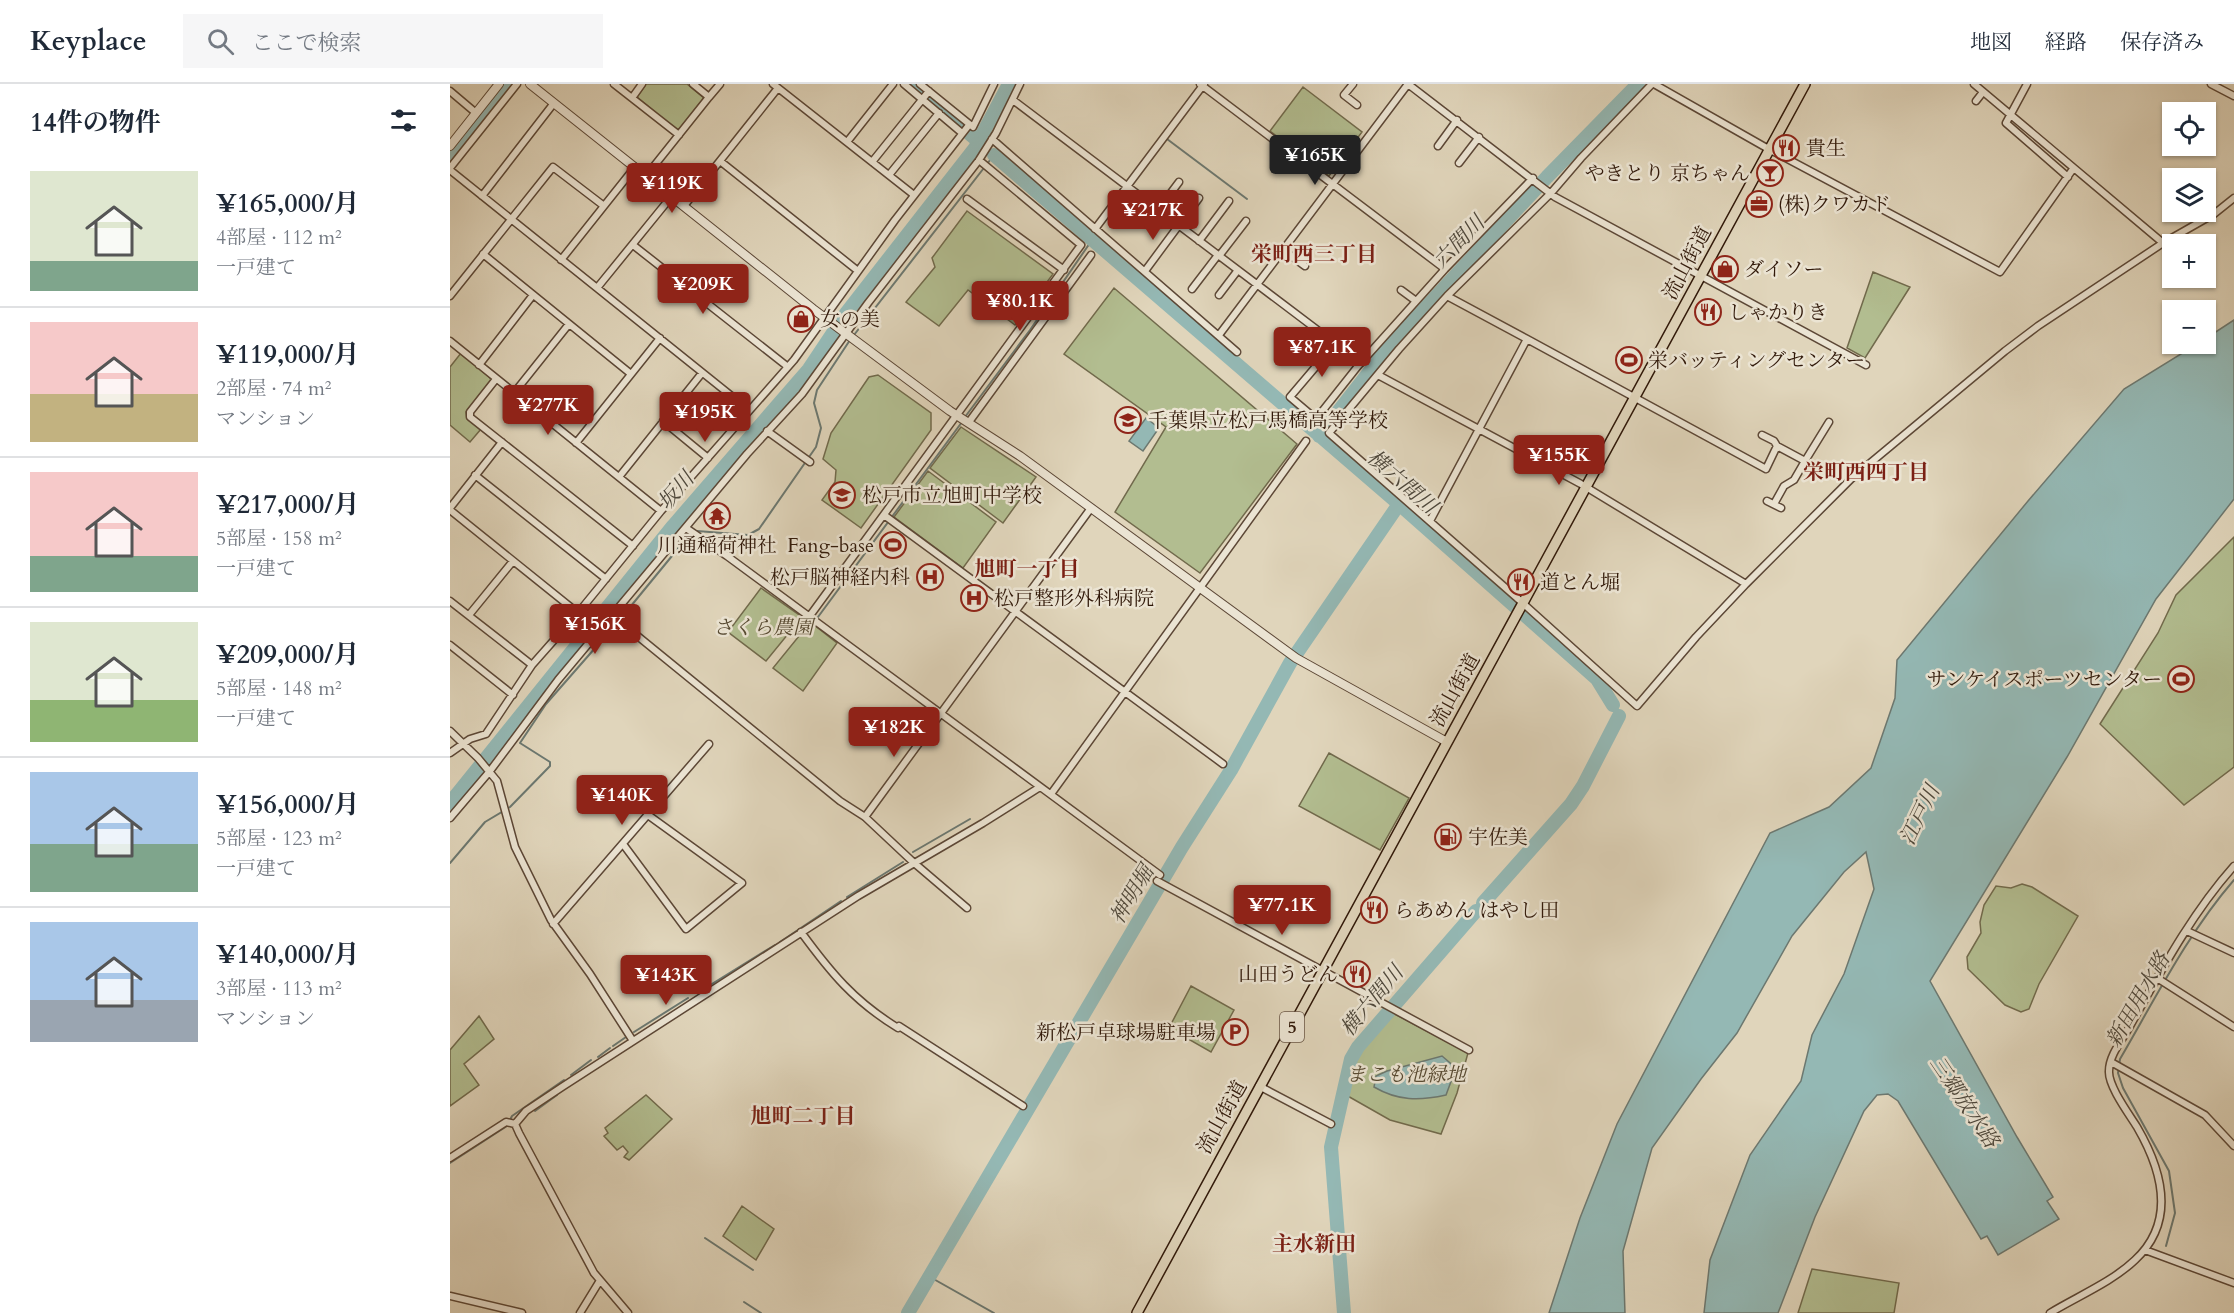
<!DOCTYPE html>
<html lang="ja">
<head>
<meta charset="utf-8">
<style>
	:root { --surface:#fff; --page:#f6f6f7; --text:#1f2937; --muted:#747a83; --line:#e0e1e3; --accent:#8f2418 }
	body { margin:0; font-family:Cardo,"Noto Serif JP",serif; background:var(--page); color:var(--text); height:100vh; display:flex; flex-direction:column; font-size:22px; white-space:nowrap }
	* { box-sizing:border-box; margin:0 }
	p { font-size:20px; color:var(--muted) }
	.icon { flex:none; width:33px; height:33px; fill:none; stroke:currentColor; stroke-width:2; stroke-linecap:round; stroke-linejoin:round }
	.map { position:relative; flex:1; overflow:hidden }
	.side { display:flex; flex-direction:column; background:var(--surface); width:450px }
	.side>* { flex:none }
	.buttons { position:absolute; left:1712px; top:18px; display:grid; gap:12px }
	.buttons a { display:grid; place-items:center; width:54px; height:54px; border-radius:0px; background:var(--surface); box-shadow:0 2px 4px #0004; font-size:30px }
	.price { position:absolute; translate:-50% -51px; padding:0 14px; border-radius:6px; background:var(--accent); color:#fff; font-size:20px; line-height:39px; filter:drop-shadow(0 2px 3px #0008) }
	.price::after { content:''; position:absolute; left:50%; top:36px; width:18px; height:14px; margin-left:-9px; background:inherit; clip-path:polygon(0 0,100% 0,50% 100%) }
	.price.on { background:#222; color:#fff }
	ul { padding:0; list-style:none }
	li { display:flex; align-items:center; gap:18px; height:150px; padding:0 30px }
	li+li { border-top:2px solid var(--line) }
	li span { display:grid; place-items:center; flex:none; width:168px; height:120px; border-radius:0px; color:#555 }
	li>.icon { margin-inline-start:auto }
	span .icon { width:72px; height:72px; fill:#fffc; stroke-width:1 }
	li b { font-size:26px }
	h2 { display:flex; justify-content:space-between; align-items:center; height:72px; padding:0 30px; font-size:26px }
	header { display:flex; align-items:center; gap:36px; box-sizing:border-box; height:84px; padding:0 30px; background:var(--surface); border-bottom:2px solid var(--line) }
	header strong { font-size:28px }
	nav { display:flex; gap:33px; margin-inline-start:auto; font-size:21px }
	.search { width:420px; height:54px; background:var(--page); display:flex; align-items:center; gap:15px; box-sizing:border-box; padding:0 21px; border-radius:0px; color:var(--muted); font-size:22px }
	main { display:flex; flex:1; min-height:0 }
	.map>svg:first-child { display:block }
	.green { fill:#b2bd90; stroke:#716a4c; stroke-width:1.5 }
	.water { fill:#94b8b4; stroke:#6c7870; stroke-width:1.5 }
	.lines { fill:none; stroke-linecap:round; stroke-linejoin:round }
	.stream { stroke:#6c7870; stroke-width:2 }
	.river { stroke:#94b8b4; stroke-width:14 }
	.minor-casing { stroke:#5c4736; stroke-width:9 }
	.tertiary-casing { stroke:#5c4736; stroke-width:10 }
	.primary-casing { stroke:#301809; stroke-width:12 }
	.minor { stroke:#ebe4d3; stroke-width:6 }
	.tertiary { stroke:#ebe4d3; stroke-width:8 }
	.primary { stroke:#e0d5bb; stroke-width:9 }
	.labels { text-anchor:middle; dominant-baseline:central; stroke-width:5; stroke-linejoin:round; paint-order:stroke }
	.shield { fill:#ebe4d3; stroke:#685546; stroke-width:1.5 }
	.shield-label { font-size:18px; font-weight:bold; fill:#301809 }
	.poi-label { font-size:20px; fill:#301809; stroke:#ebe4d3; text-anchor:start }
	.street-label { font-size:20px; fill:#301809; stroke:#ebe4d3 }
	.park-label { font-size:20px; font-style:italic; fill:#574a32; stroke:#ebe4d3 }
	.water-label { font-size:21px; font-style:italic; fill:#4e483c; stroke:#ebe4d3 }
	.neighbourhood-label { font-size:21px; font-weight:bold; fill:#7a1f14; stroke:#ebe4d3 }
</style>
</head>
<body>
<header>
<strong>Keyplace</strong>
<div class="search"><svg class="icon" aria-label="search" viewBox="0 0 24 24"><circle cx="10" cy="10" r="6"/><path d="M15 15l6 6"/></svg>ここで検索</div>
<nav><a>地図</a><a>経路</a><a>保存済み</a></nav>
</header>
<main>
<section class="side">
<h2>14件の物件<svg class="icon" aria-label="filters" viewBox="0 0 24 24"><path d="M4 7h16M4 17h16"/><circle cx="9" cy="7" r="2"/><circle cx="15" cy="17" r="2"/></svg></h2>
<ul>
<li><span style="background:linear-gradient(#dfe7d0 75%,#7fa58c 0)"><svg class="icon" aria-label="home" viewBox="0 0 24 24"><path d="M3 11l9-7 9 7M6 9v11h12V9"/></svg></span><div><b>¥165,000/月</b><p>4部屋 · 112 m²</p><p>一戸建て</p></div></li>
<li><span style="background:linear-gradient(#f6c9c9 60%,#c2b280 0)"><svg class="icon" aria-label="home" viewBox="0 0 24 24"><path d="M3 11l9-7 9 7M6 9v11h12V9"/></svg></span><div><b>¥119,000/月</b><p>2部屋 · 74 m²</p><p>マンション</p></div></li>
<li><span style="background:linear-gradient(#f6c9c9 70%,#7fa58c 0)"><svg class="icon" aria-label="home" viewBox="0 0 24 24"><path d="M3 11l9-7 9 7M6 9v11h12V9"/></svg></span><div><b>¥217,000/月</b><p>5部屋 · 158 m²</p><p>一戸建て</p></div></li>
<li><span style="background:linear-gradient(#dfe7d0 65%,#8fb573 0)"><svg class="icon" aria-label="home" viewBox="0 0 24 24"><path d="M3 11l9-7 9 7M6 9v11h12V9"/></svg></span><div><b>¥209,000/月</b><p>5部屋 · 148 m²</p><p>一戸建て</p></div></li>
<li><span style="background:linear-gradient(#a9c7e8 60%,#7fa58c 0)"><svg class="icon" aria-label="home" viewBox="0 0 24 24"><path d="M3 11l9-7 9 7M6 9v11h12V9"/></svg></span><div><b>¥156,000/月</b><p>5部屋 · 123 m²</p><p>一戸建て</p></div></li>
<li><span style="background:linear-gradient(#a9c7e8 65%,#9aa5b1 0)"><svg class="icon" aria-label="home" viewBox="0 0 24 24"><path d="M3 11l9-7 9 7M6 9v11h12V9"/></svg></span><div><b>¥140,000/月</b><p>3部屋 · 113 m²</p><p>マンション</p></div></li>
</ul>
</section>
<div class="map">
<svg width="1784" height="1229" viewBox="0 0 1784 1229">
	<rect width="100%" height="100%" fill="#e0d5bb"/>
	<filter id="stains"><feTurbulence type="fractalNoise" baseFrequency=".00333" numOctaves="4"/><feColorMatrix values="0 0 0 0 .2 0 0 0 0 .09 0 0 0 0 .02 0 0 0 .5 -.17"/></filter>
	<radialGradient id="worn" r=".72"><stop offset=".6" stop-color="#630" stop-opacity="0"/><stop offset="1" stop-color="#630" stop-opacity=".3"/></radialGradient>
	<path class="green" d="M196,0H237L254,14L228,47L187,13Z
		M853,3L912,48L879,92L820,47Z
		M517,127L603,190L565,241L518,206L489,242L456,218L485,183L482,174Z
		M1423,188L1460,203L1415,274L1397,264Z
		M664,204L847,360L750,489L665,428L716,343L614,270Z
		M11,269L40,294L41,297L16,328L17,334L31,345L20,358L0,341V283Z
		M428,291L481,329V346L411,444L372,416L385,398L386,386L373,375L381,349L419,293Z
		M511,343L586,393L553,439L480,384Z
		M478,387L546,438L513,484L444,433Z
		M1784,453V683L1734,721L1650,640L1708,549L1726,511Z
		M311,504L352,533L316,577L278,548Z
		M358,541H364L387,559L353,607L323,584Z
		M879,669L959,714L930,766L849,722Z
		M1572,800L1582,803L1628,832L1589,900L1579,925L1571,928L1555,921L1518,885L1517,873L1531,849L1530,838L1534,821L1546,802L1561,804Z
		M741,902L784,926L761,968L719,944Z
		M941,928L1018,969L1007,1009L991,1050L940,1036L896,1011C903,966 912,961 941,928Z
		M29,932L44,955L14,980L29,1001L0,1022V966Z
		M196,1011L222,1035L179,1076L174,1073L178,1068L173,1062L167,1066L154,1052L158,1049L155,1044Z
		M292,1122L324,1145L306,1176L273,1152Z
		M1362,1185L1449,1199L1444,1229H1348Z"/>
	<path class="water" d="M1784,236V415L1706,515L1617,673L1480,897L1567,1053L1603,1113L1597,1117L1609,1135L1548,1171L1537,1152L1531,1155L1448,1017L1438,1010L1427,1011L1414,1027L1365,1133L1328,1229H1254L1260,1176L1300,1071L1351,997L1362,951L1394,890L1424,805L1416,768L1394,788L1342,852L1287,949L1251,995L1202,1064L1173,1167L1175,1229H1099L1130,1134L1167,1040L1320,749L1379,723L1421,684L1445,614L1447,576L1578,417L1674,305L1747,260H1755V255Z
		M696,334L709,344L693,367L679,357Z
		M992,972L1006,984L996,1011C969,1017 948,1017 924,1003L926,992L937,987Z"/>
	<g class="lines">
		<path class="stream" d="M717,55L797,115
			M404,251L544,71
			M515,333L580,246L642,156
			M368,533L512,338
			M463,768L520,735
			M0,779L35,738L60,723L100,682V678L70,659L96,620L167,539L240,450L247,447L298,451L309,445L366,363L371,344L364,319L367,306L400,256
			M397,813L453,778
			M330,858L391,817
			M257,903L325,861
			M184,948L238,914
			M163,962L176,953
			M148,973L160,964
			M121,991L141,976
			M85,1027L107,1011
			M0,1079L57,1042L62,1032L114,996
			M255,1154L303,1186
			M1716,1162L1725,1129L1719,1087L1673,1004L1668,989L1670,975C1705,915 1738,849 1784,796
			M480,1193L544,1229
			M294,1218L311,1229"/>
		<path class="river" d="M461,0L528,57
			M544,71L949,420L1147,595L1163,621
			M0,73L58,0
			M869,352L938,264L1097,93L1188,0
			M0,719L223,442L359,285L397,228L525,64L559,0
			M1033,819L1121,720L1133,702L1169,632
			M458,1229L732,763L781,686L840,579L949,420
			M894,1229L881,1063L901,975L908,963L1026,827"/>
		<defs>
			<path id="minor" d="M164,0L229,51
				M323,0L464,111
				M454,0L512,49
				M470,0L523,43L544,0
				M750,0L995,185
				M903,0L894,11L907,21
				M958,0L1105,113L1416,281
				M1202,0L1131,74L1101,109L997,212L949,265L879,349L1066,513L1187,622L1246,553L1296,500L1401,395L1555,267L1588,242L1713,159L1764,130L1784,114
				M1204,0L1315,63L1550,188L1623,85
				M1524,0L1713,159
				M1577,0L1556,39L1618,93
				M1761,0L1784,12
				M0,7L26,29
				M259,13L270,0
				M182,14L192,0
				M563,16L911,279
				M1526,17L1533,8
				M542,55L787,268
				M397,58L443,0
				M988,62L1007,36
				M270,77L408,187
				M422,78L479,7
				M1009,79L1029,53
				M0,84L67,0
				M0,86L299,326
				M439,91L489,29
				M196,92L259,13L243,0
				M32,112L104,19
				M517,115L614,186
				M234,122L328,4
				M708,126L729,98
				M645,145L754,0
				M749,157L779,117
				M183,161L338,283
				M833,166L855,182
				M33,170L181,290
				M769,172L796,137
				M111,176L185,83
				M695,187L749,114
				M147,204L221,113
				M742,205L768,171
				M951,206L966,217
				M769,211L788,186
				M0,212L103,83L154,122
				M997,212L1077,255
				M769,251L958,0
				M0,257L211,427
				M885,260L840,313L866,335L908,282L995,185L1083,94
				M29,281L83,211
				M928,291L1131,400L1296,500
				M46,295L20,328V333L183,462
				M64,309L119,240
				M213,337L258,374
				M519,338L641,171
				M317,347L360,378
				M1312,351L1324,357L1327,362
				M126,359L210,254
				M25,391L156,495
				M169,393L252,289
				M1317,417L1331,424
				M1324,420L1334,402L1344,396L1355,377
				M0,424L52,358
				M0,426L128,529
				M434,431L773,680
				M980,437L1077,255L1316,385L1327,362L1355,377L1379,338
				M236,444L277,472L710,791
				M0,517L82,581
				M19,531L63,477
				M163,532L390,717L415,733L463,778L517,824
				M359,533L631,161L529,76
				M0,561L63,611
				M0,647L28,674L47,697L65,763L101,836L140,890L183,957
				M0,669L20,655L36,650L82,581L128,529L211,427L344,276L445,136L519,41
				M601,710L856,357
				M415,733L641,424
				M0,734L40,687L108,596L297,370L352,310L418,219L529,76L546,49L570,0
				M173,760L236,845L292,799L198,731
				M707,797L1019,966
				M103,840L259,660
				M1737,847L1784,869
				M351,848C381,889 404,917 448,944
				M1707,894L1784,943
				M449,942L573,1022
				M1661,978L1755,1031L1784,1062
				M809,1002L881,1040
				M0,1074L56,1038L65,1040
				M1695,1166L1784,1199
				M0,1212L72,1229
				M130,1229L149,1198
				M178,1229L144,1189L69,1049L65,1040L76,1027L112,1003L408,812L533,739L590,703
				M1600,1229C1628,1212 1662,1198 1685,1176C1727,1137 1712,1086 1687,1043C1679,1030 1658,1002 1659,987C1659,971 1673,955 1680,942C1711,887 1742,829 1784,782"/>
			<path id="tertiary" d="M80,0L363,225L500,327L570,372L846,574L997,658
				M0,62L49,0"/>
			<path id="primary" d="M687,1229L1355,0"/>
		</defs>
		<use href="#minor" class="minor-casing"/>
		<use href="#tertiary" class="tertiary-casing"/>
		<use href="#primary" class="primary-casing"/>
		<use href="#minor" class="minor"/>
		<use href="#tertiary" class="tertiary"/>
		<use href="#primary" class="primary"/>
	</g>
	<defs>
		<symbol id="restaurant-ring" viewBox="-11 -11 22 22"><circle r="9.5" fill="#ebe4d3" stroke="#8f2418" stroke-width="1.5"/><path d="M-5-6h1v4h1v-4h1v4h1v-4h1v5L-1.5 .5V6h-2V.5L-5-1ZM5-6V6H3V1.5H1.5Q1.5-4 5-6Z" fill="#8f2418"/></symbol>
		<symbol id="bar-ring" viewBox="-11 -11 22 22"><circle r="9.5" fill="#ebe4d3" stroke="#8f2418" stroke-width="1.5"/><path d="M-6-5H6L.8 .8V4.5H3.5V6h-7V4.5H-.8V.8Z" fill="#8f2418"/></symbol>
		<symbol id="office-ring" viewBox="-11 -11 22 22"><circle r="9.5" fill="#ebe4d3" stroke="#8f2418" stroke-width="1.5"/><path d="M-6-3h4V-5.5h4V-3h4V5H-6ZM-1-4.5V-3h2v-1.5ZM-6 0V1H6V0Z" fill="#8f2418"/></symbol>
		<symbol id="shop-ring" viewBox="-11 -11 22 22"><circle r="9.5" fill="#ebe4d3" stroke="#8f2418" stroke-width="1.5"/><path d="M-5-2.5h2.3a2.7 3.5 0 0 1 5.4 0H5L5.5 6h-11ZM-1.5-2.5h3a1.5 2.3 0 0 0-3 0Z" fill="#8f2418"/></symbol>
		<symbol id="stadium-ring" viewBox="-11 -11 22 22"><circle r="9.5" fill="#ebe4d3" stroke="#8f2418" stroke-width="1.5"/><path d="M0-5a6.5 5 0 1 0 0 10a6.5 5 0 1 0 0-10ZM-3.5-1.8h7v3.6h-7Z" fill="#8f2418"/></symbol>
		<symbol id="school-ring" viewBox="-11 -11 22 22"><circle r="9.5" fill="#ebe4d3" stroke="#8f2418" stroke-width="1.5"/><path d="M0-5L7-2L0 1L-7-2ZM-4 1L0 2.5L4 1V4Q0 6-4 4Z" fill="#8f2418"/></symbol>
		<symbol id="temple-ring" viewBox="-11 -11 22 22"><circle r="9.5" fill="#ebe4d3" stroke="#8f2418" stroke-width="1.5"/><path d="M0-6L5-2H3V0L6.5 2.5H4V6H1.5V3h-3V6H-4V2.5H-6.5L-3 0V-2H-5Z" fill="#8f2418"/></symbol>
		<symbol id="hospital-ring" viewBox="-11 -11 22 22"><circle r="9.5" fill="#ebe4d3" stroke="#8f2418" stroke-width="1.5"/><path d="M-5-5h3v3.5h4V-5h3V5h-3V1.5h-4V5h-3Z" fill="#8f2418"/></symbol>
		<symbol id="fuel-ring" viewBox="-11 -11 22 22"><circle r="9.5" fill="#ebe4d3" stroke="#8f2418" stroke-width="1.5"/><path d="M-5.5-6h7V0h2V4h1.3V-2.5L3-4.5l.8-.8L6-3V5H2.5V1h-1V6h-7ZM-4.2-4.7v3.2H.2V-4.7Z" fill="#8f2418"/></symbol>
		<symbol id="parking-ring" viewBox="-11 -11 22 22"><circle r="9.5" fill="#ebe4d3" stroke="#8f2418" stroke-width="1.5"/><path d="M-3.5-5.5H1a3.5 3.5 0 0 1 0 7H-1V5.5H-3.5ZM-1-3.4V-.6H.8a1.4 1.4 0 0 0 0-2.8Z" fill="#8f2418"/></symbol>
	</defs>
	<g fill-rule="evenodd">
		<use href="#restaurant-ring" x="1321" y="49" width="30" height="30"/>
		<use href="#bar-ring" x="1305" y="74" width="30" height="30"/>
		<use href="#office-ring" x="1294" y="105" width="30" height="30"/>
		<use href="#shop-ring" x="1260" y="170" width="30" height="30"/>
		<use href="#restaurant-ring" x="1243" y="213" width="30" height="30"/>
		<use href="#shop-ring" x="336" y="220" width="30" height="30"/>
		<use href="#stadium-ring" x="1164" y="261" width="30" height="30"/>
		<use href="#school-ring" x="663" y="321" width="30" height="30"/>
		<use href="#school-ring" x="377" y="396" width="30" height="30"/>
		<use href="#temple-ring" x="252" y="417" width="30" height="30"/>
		<use href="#stadium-ring" x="428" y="446" width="30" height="30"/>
		<use href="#hospital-ring" x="465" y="478" width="30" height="30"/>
		<use href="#restaurant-ring" x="1056" y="483" width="30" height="30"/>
		<use href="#hospital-ring" x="509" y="499" width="30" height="30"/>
		<use href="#stadium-ring" x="1716" y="580" width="30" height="30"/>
		<use href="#fuel-ring" x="983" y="738" width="30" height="30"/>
		<use href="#restaurant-ring" x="909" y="811" width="30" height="30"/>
		<use href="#restaurant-ring" x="892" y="875" width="30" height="30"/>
		<use href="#parking-ring" x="770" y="933" width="30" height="30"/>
	</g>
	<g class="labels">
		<rect class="shield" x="830" y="928" width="24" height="30" rx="4.5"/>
		<g class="shield-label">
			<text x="842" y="943">5</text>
		</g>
		<g class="poi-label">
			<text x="1356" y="64">貴生</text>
			<text x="1300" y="89" text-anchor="end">やきとり 京ちゃん</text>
			<text x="1328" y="120">(株)クワカド</text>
			<text x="1294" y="185">ダイソー</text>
			<text x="1278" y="228">しゃかりき</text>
			<text x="370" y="235">女の美</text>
			<text x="1198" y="276">栄バッティングセンター</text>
			<text x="698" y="336">千葉県立松戸馬橋高等学校</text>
			<text x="412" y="411">松戸市立旭町中学校</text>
			<text x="267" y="461" text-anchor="middle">川通稲荷神社</text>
			<text x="424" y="461" text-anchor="end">Fang-base</text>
			<text x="460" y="493" text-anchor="end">松戸脳神経内科</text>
			<text x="1090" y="498">道とん堀</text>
			<text x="544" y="514">松戸整形外科病院</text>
			<text x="1712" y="595" text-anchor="end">サンケイスポーツセンター</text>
			<text x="1018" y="753">宇佐美</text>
			<text x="944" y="826">らあめん はやし田</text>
			<text x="888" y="890" text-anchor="end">山田うどん</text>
			<text x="766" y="948" text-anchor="end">新松戸卓球場駐車場</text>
		</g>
		<g class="street-label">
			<text transform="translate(1237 179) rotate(-62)">流山街道</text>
			<text transform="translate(1005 606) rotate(-61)">流山街道</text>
			<text transform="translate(772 1033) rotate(-61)">流山街道</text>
		</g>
		<g class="park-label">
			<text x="313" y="543">さくら農園</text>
			<text x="956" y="990">まこも池緑地</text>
		</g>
		<g class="water-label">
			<text transform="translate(1009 158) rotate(-46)">六間川</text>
			<text transform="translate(952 398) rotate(41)">横六間川</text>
			<text transform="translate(226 407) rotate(-49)">坂川</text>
			<text transform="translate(1470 731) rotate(-64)">江戸川</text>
			<text transform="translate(682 811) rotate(-59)">神明堀</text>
			<text transform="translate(1688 916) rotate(-60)">新田用水路</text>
			<text transform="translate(922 917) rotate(-50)">横六間川</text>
			<text transform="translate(1514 1018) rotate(56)">三郷放水路</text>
		</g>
		<g class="neighbourhood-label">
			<text x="864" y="170">栄町西三丁目</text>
			<text x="1416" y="388">栄町西四丁目</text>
			<text x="577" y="485">旭町一丁目</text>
			<text x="353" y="1032">旭町二丁目</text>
			<text x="864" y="1160">主水新田</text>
		</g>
	</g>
	<rect width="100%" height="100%" filter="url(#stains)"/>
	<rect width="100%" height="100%" fill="url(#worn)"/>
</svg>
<div class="buttons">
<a><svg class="icon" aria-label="locate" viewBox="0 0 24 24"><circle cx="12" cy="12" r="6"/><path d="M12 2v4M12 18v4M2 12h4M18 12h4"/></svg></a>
<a><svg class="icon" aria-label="layers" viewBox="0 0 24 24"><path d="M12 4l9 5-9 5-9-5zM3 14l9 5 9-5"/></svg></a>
<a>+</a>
<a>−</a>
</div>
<b class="price on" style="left:865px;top:102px">¥165K</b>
<b class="price" style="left:222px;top:130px">¥119K</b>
<b class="price" style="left:703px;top:157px">¥217K</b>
<b class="price" style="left:253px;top:231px">¥209K</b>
<b class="price" style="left:570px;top:248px">¥80.1K</b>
<b class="price" style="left:872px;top:294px">¥87.1K</b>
<b class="price" style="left:98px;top:352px">¥277K</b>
<b class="price" style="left:255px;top:359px">¥195K</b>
<b class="price" style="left:1109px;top:402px">¥155K</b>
<b class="price" style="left:145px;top:571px">¥156K</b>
<b class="price" style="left:444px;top:674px">¥182K</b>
<b class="price" style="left:172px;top:742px">¥140K</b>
<b class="price" style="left:832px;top:852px">¥77.1K</b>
<b class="price" style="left:216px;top:922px">¥143K</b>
</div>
</main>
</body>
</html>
